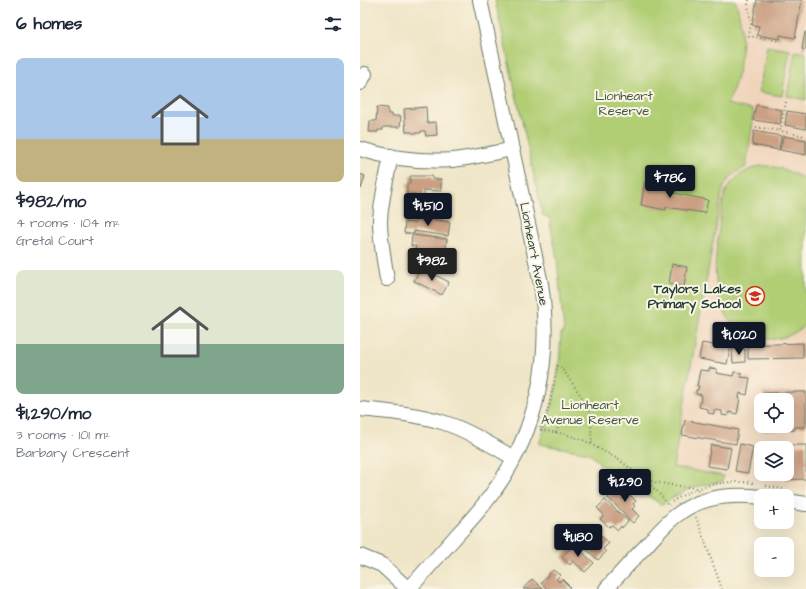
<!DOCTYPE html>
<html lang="en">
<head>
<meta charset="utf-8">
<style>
	:root { --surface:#fff; --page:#f2f2f3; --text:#1f2937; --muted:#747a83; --accent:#111827 }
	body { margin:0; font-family:"Architects Daughter",sans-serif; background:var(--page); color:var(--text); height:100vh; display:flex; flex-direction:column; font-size:15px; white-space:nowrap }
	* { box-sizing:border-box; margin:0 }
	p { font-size:13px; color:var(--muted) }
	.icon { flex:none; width:22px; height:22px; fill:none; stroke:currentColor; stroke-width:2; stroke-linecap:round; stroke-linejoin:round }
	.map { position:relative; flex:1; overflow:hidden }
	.panel { display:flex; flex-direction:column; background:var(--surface); width:360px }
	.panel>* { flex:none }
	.tools { position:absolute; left:394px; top:393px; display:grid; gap:8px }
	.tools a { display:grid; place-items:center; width:40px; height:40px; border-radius:8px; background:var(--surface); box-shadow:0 4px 16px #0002; font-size:20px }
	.price { position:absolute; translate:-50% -34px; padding:0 9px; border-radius:4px; background:var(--accent); color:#fff; font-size:13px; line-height:26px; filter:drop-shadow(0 1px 2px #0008) }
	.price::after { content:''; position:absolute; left:50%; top:24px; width:12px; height:9px; margin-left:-6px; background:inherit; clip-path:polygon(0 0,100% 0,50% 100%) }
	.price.active { background:#222; color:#fff }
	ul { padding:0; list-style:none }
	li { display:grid; align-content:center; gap:8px; height:212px; padding:0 16px }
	li span { display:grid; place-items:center; height:124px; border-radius:8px; color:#555 }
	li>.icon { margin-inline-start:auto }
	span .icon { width:72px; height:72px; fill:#fffc; stroke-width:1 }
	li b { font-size:17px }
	h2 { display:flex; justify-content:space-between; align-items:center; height:48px; padding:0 16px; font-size:17px }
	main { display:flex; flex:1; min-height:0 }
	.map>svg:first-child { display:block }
	.built { fill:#f0d5bc; fill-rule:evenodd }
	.green { fill:#b1ce75; stroke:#688654 }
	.building { fill:#ca9f82 }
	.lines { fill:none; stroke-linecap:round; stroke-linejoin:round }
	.minor-casing { stroke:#687867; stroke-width:16 }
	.path { stroke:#687867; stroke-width:2; stroke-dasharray:1 3; stroke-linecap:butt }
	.minor { stroke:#fff; stroke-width:14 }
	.labels { text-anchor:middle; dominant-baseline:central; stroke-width:4; stroke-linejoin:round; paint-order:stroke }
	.park-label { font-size:13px; fill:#3c5a41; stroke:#fcf5e5 }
	.street-label { font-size:13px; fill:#1f3d34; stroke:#fcf5e5 }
	.poi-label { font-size:13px; font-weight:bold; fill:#1f3d34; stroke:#fcf5e5; text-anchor:end }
</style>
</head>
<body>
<main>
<section class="panel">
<h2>6 homes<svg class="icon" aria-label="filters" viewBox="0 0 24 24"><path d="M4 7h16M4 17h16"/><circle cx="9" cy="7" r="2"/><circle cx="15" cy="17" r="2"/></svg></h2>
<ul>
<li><span style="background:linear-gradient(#a9c7e8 65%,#c2b280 0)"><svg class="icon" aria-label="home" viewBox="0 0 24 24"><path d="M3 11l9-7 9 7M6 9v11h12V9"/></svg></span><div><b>$982/mo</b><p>4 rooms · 104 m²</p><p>Gretal Court</p></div></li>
<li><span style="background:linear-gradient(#dfe7d0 60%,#7fa58c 0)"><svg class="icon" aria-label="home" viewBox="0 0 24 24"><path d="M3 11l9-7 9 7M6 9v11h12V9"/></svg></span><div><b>$1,290/mo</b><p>3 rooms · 101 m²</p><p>Barbary Crescent</p></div></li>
</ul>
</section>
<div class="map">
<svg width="446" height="589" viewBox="0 0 446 589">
	<rect width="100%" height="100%" fill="#fcf5e5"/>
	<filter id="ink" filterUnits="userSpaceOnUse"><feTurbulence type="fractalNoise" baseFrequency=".025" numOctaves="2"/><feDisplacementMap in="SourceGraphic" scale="8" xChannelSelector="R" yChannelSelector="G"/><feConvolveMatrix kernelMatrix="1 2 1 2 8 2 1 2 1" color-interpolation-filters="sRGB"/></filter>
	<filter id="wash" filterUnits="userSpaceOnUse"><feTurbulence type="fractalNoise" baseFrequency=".012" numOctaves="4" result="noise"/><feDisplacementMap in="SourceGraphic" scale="16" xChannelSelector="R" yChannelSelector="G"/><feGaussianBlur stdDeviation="0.9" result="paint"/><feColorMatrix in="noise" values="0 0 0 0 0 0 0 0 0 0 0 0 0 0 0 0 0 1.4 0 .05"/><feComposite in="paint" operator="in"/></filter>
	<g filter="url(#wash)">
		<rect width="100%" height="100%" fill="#efe5c7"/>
		<path class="built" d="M375,0H446V491L313,468L362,192L368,179L377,171L386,167L393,110L367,105L373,89L377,76L381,29L380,13ZM401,400H427V426H401ZM401,448H427V474H401Z"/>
		<path class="green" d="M135,0H375C387,34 382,72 367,104L393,110L392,120L393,121L386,167C375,172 366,179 362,192L313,467L364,476L363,481C349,484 334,486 321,493C314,496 308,501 302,505L253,473L239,463L229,453L179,444C184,428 191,412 194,396C199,375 200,354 201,333H204L197,259L189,217L183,216Z
			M407,46L430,50L422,96L399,92Z
			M435,51L446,53V100L427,96Z
			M400,166C419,165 429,172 446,179V324C435,335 419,341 404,339C373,335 360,312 356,281C354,265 357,246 359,230C360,220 362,199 366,191C373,177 386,170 400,166Z"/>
		<g id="blocks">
			<path class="building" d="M397,0H442L435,38L420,35V39L397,35L399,26L392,25Z
				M445,32H446V50L442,49Z
				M396,105L422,110L420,124L393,120Z
				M17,107L28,108V114H32V116H41L40,127H23V130H18V132H9L10,121H16Z
				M66,107L67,123L76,122L77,135L66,136L65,131H61V133H53L52,132H46L44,109Z
				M427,111L446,114V129L425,125Z
				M394,131L421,136L419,150L392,145Z
				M423,136L446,140V155L420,150Z
				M0,174L5,176L1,189L0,188Z
				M50,176H72V179H81V191L64,190V202H55V194H47V183L50,184Z
				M285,181L310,185L309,192L348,200L345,213L306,207V210L281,205Z
				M56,217L90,222L88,236L54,231V234L44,233L45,222L55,223Z
				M52,235L87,239L85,254L78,253V257L70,256L71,252L65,251L63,262L51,260L53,249L55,250L56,246H51Z
				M312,264L327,267L324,287L309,284Z
				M61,268L89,282L82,295L54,281Z
				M342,343L370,348L367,364L339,359Z
				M443,343V358L388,359V345Z
				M372,349H385V362L373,363Z
				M349,368L357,369L356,373L373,376L374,372L382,373L381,377L390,378L387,395L380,393L379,398H380L377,414L369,412L368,416L362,415V411L354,410V414L348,413V409L339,407L342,395L336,394V390H338L339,386H337L340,370L349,371Z
				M434,392H446V427H435V430L404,431V426H427V400H404L403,393Z
				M325,420L378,430L376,444L322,435Z
				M380,444L393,447L388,473L375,471Z
				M351,445L371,448L367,469L347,466Z
				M424,445H446V479L425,480V474H427V448H424Z
				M260,486L263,489L265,487L269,490L268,491L270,493L269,494L276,501L273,504L275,506L272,509L279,516L273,523L265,516L266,515L248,498Z
				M245,500L268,521L262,528L261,526L258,530L252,525L249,527L240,519L244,515L237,508Z
				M223,529L235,539L239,534L249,543L243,549L246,552L238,560L214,538Z
				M214,544L234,563L225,572L213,561L210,565L202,557Z
				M193,570L200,575L196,579L199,582L202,579L210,587L208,589H187L181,583Z
				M172,579L183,589H163Z"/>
		</g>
	</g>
	<g filter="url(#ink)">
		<use href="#blocks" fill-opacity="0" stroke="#687867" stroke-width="1"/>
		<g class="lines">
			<defs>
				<path id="minor" d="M0,83L5,74
					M0,149C29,158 61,162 92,160C112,158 133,153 153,149
					M27,279C24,260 20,240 20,221C21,199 27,177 31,156
					M0,409C29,412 58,414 85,423C110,431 132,446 154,458
					M427,501L446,504
					M0,556L22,565L48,589
					M49,589C65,571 81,553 97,535C110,521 123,507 134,491C178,430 192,357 181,284L120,0
					M246,589C259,575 272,560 286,546C297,534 307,521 321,512C344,496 374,494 401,497"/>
			</defs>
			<use href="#minor" class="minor-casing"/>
			<path class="path" d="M389,0L388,5L391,24L389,36L419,41
				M426,102L420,131L446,136
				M396,127L420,131
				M180,427L182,428L181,430L205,434L223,440L258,459L283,478L288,480L294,482L312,485L335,488L339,491
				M182,428L190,402L197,366H200L222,397L229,412L231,427L232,444
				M196,433C198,424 203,424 210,421
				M285,480C294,488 302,495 308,506L309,505
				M406,486L425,489
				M312,502C334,486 366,479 393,483
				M336,517L362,589"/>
			<use href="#minor" class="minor"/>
		</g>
	</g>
	<defs>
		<symbol id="school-ring" viewBox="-11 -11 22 22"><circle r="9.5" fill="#fcf5e5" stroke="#c8321e" stroke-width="1.5"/><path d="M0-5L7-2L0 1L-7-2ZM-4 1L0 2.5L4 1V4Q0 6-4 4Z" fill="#c8321e"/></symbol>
	</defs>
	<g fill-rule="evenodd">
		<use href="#school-ring" x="384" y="285" width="22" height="22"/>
	</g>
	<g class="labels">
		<g class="park-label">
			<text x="264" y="96">Lionheart<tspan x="264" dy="15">Reserve</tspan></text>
			<text x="230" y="405">Lionheart<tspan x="230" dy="15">Avenue Reserve</tspan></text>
		</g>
		<g class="street-label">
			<text transform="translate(174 254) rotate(79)">Lionheart Avenue</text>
		</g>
		<g class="poi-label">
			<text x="381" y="289">Taylors Lakes<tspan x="381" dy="15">Primary School</tspan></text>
		</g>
	</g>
</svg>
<div class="tools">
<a><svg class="icon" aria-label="locate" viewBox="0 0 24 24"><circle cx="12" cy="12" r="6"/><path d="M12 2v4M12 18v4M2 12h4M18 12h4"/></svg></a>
<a><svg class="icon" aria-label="layers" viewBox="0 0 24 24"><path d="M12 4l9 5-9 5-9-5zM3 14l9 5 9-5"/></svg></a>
<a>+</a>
<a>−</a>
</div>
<b class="price" style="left:310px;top:199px">$786</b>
<b class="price" style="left:68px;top:227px">$1,510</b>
<b class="price active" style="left:72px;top:282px">$982</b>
<b class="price" style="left:379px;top:356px">$1,020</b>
<b class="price" style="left:265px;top:503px">$1,290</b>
<b class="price" style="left:218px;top:558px">$1,180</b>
</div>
</main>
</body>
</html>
